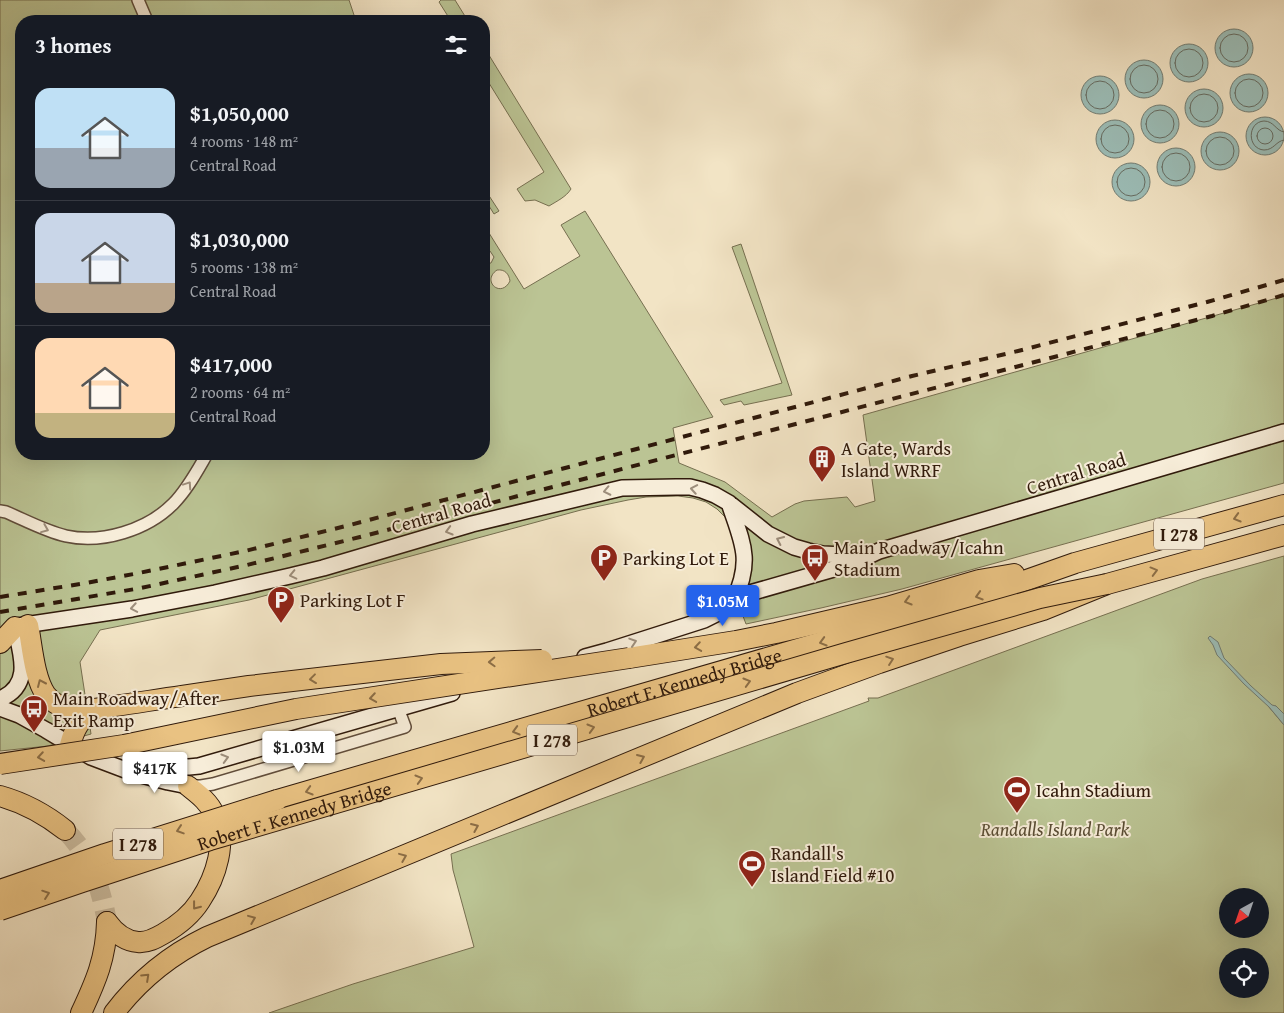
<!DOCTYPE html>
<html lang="en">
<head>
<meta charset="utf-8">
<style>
	:root { --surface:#171b24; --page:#20242c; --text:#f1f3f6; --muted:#9ea1a6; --line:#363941; --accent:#2563eb }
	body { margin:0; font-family:"Gentium Book Plus",serif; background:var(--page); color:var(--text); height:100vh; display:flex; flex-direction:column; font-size:19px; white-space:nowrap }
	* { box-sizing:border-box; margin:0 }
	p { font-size:16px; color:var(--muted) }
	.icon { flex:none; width:28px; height:28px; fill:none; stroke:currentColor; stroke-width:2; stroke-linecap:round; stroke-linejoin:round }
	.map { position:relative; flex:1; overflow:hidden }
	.panel { position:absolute; left:15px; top:15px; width:475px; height:445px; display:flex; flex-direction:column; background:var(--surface); border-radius:20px; box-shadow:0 5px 20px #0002 }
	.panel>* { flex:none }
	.needle { width:32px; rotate:220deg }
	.controls { position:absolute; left:1219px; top:888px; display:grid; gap:10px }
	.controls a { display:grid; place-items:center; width:50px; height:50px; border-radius:50%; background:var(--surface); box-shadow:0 5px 20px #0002; font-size:25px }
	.price { position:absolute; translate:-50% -42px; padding:0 11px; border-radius:5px; background:#fff; color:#222; font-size:16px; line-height:32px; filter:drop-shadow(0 1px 2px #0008) }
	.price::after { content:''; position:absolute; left:50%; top:30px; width:15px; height:11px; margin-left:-8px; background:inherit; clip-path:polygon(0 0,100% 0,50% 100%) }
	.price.on { background:var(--accent); color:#fff }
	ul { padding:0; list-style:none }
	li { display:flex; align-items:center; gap:15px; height:125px; padding:0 20px }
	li+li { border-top:1px solid var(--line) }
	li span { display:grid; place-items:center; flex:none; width:140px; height:100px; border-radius:15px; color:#555 }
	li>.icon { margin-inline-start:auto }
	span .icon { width:60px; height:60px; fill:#fffc; stroke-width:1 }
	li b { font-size:21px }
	h2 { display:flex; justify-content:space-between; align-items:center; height:60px; padding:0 20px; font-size:21px }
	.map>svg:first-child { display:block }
	.green { fill:#bbc494; stroke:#766f50; fill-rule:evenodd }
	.water { fill:#9cbeb8; stroke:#717c73 }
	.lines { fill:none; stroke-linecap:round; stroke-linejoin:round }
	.shore { stroke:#666c62; stroke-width:1 }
	.highway-tunnel { stroke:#cbbca0; stroke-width:20; stroke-dasharray:20 10; stroke-linecap:butt }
	.street-casing { stroke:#604c3a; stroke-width:14 }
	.secondary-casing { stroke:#301a0b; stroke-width:18 }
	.highway-casing { stroke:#301a0b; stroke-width:22 }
	.street { stroke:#f7edd9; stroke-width:11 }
	.secondary { stroke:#f7edd9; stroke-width:15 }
	.highway { stroke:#e9c282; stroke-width:20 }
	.rail { stroke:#301a0b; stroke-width:4; stroke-dasharray:9 9; stroke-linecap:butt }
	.highway-bridge-casing { stroke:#301a0b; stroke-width:22; stroke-linecap:butt }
	.highway-bridge { stroke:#e9c282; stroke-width:20 }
	.oneway { stroke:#9d8e7c }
	.oneway2 { stroke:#8c6e46 }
	.labels { text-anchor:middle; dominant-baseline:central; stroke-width:4; stroke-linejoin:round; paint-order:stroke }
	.shield { fill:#f7edd9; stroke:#6c5949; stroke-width:1 }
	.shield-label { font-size:18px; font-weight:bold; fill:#301a0b }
	.poi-label { font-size:19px; fill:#301a0b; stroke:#f7edd9; text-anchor:start }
	.street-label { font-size:19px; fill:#301a0b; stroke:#f7edd9 }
	.park-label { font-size:19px; font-style:italic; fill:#5a4d34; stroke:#f7edd9 }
</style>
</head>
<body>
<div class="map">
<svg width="1284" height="1013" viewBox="0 0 1284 1013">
	<rect width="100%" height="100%" fill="#f2e4c5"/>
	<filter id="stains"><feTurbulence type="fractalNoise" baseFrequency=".004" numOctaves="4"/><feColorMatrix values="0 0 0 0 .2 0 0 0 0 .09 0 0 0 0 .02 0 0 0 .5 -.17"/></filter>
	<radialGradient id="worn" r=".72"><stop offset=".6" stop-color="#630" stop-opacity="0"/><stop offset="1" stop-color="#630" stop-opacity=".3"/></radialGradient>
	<path class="green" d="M0,0H349L356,21H21V454H484V264L491,263L494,257L490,251L484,250V225L524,289L580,256L561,225L585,211L713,417L673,428L679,463L725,482L772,517L795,504L804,501L847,497L855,507L875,501L863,415L1284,296V483L902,589L821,608L746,624L732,587L738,576L739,548L727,519L717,509L706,502L693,498L678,496L646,497L628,500L581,510L249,600L100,630L80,662L91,734L48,746L0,751ZM497,270C505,269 509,274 510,281C501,299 481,281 497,270Z
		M441,0H455L468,21H451L439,2Z
		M484,47L571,189C566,197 557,201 549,206L535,200L525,201L517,189L544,172L484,75Z
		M484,188L499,211L494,214L484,198Z
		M741,244L792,395L744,405L741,401L724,405L720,400L782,383L732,247Z
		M1284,556V714L1276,706L1269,707L1284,725V1013H269L353,984L474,947L453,870L451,854L869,701L868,698H878L1202,579ZM1228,896H1260V929H1228ZM1228,956H1260V989H1228Z"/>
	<path class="water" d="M1215 48a19 19 0 1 1 38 0a19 19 0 1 1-38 0Z
		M1170 63a19 19 0 1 1 38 0a19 19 0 1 1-38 0Z
		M1125 79a19 19 0 1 1 38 0a19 19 0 1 1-38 0Z
		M1230 93a19 19 0 1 1 38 0a19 19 0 1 1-38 0Z
		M1081 95a19 19 0 1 1 38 0a19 19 0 1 1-38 0Z
		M1185 108a19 19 0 1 1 38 0a19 19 0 1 1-38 0Z
		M1141 124a19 19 0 1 1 38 0a19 19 0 1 1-38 0Z
		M1246 136a19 19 0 1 1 38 0a19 19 0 1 1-38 0Z
		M1096 139a19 19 0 1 1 38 0a19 19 0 1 1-38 0Z
		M1201 151a19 19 0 1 1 38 0a19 19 0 1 1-38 0Z
		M1157 167a19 19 0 1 1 38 0a19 19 0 1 1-38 0Z
		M1112 182a19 19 0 1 1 38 0a19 19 0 1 1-38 0Z
		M1210,636L1218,642L1224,658L1251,686L1272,705L1276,706L1284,714V725L1269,707L1244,684L1217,655L1213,645L1208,638Z"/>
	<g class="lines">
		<path class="shore" d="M1220 48a14 14 0 1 1 28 0a14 14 0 1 1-28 0Z
			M1175 63a14 14 0 1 1 28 0a14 14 0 1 1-28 0Z
			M1130 79a14 14 0 1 1 28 0a14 14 0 1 1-28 0Z
			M1235 93a14 14 0 1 1 28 0a14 14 0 1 1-28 0Z
			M1086 95a14 14 0 1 1 28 0a14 14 0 1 1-28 0Z
			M1190 108a14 14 0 1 1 28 0a14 14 0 1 1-28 0Z
			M1146 124a14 14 0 1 1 28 0a14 14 0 1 1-28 0Z
			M1101 139a14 14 0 1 1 28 0a14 14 0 1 1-28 0Z
			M1257 136a8 8 0 1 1 16 0a8 8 0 1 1-16 0Z
			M1284,132C1276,131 1274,121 1264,121C1247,122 1247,149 1264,150C1274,150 1276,141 1284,140
			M1206 151a14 14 0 1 1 28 0a14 14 0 1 1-28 0Z
			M1162 167a14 14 0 1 1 28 0a14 14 0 1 1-28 0Z
			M1117 182a14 14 0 1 1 28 0a14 14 0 1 1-28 0Z"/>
		<path class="highway-tunnel" d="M65,830C91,856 101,888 107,922"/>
		<defs>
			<path id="street" d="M138,0L147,21
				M0,511L6,512C25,520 45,531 66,536C102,544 147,530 173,504C187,490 197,471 207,454
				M190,786H201L213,784L405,727L398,708"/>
			<path id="secondary" d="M729,503C742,542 753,559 734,600
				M18,626L132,609L215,593L290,576L323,568L472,524L622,488L676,487H690L702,490L715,495L729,503L768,534L794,547L808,551L823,554L843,555L863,553
				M585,657L607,651L704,620L720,612L734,600L750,593L851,564L879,551L1284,432
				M0,699C33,685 21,654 15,627
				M0,708L19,715L46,730L91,757L128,771L169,766L189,767L199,766L452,693
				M134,773L168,782L188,786"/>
			<g id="highway">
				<path d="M28,625C32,645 34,678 46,695C51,701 60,707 68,709C83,712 100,708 114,706C137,703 159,699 182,696"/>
				<path d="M0,643L15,627"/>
				<path d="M629,658L736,641L776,633L887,607L979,580L1014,574"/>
				<path d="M70,745C75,727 80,719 95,709"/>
				<path d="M0,796C25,803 45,814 65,830"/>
				<path id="s1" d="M277,800L984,595L1075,563L1284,505"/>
				<path d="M107,922C115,933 125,941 138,942C147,943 156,938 163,934C177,926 191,915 200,901C216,877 228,841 214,814C209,802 198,794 188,786"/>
				<path d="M81,1013C96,981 106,958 107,922"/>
				<path d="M114,1013C139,980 170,955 207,937L797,693L879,663L959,636L1043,610L1107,584L1284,535"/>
			</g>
		</defs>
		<use href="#street" class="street-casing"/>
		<use href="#secondary" class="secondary-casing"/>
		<use href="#highway" class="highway-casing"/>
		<use href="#street" class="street"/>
		<use href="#secondary" class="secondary"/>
		<use href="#highway" class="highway"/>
		<path class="rail" d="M0,597L86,583L139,573L245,551L350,525L912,376L1018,351L1207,302L1284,280
			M0,612L141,588L247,565L360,537L1212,316L1284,295"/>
		<defs>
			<g id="highway-bridge">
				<path d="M182,696L249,686L441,664L542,660"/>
				<path d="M0,764L124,745L296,709L629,658"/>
				<path d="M0,890L105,854L277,800"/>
				<path id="s2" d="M0,910L82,882L210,840L846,653L1040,598L1107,584"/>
			</g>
		</defs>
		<use href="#highway-bridge" class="highway-bridge-casing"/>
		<use href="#highway-bridge" class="highway-bridge"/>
	</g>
	<defs><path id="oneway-chevron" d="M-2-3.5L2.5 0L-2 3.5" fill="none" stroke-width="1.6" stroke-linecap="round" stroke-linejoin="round" transform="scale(1.25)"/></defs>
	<g class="oneway">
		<use href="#oneway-chevron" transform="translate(188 485) rotate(-56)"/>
		<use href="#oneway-chevron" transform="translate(694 489) rotate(-170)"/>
		<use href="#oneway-chevron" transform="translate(607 491) rotate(168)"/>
		<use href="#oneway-chevron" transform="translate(45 529) rotate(22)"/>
		<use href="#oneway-chevron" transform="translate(449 531) rotate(164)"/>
		<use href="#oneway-chevron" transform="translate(780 540) rotate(-155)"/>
		<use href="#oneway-chevron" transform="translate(293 575) rotate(167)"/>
		<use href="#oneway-chevron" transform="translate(134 608) rotate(170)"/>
		<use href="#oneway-chevron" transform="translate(633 642) rotate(-18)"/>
		<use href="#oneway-chevron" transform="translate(225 758) rotate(-16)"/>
	</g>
	<g class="oneway2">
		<use href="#oneway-chevron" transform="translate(1237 518) rotate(164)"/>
		<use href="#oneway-chevron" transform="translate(1154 571) rotate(-15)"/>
		<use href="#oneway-chevron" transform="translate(979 596) rotate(163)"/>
		<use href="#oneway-chevron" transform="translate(908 601) rotate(164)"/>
		<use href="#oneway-chevron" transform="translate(823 642) rotate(164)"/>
		<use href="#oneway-chevron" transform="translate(698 647) rotate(171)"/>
		<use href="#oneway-chevron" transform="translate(890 660) rotate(-19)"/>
		<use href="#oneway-chevron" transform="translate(492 662) rotate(178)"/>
		<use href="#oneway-chevron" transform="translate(313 679) rotate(173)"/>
		<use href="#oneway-chevron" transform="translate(747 682) rotate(-16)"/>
		<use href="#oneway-chevron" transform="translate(41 683) rotate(-114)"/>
		<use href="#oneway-chevron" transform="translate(373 698) rotate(171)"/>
		<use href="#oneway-chevron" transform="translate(591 728) rotate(-16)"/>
		<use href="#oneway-chevron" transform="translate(516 731) rotate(164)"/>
		<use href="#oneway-chevron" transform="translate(41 757) rotate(171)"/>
		<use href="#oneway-chevron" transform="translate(641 758) rotate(-23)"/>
		<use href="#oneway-chevron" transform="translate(419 779) rotate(-16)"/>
		<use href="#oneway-chevron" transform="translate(309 791) rotate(164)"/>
		<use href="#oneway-chevron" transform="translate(475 827) rotate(-23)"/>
		<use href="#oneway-chevron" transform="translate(180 830) rotate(162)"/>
		<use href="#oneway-chevron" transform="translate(403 857) rotate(-22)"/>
		<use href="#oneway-chevron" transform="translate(46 894) rotate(-19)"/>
		<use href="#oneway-chevron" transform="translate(196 906) rotate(128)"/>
		<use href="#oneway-chevron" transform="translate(252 919) rotate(-22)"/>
		<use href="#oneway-chevron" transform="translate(146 977) rotate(-43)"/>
	</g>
	<defs>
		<symbol id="building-pin" viewBox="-11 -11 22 30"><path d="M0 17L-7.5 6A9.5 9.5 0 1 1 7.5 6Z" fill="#8f2418" stroke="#f7edd9"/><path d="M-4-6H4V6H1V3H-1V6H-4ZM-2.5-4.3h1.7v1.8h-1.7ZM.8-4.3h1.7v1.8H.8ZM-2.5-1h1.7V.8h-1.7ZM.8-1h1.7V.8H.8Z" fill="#fff"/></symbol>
		<symbol id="parking-pin" viewBox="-11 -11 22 30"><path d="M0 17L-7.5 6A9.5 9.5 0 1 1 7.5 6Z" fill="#8f2418" stroke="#f7edd9"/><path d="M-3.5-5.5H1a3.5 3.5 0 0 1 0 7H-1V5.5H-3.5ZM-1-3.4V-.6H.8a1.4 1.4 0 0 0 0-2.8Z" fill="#fff"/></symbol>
		<symbol id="bus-pin" viewBox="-11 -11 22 30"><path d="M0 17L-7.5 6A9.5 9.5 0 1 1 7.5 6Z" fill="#8f2418" stroke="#f7edd9"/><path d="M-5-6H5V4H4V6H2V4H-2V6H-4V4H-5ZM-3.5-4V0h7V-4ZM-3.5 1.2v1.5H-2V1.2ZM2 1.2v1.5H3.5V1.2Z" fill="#fff"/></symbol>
		<symbol id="stadium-pin" viewBox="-11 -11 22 30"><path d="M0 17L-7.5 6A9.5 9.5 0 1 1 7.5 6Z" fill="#8f2418" stroke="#f7edd9"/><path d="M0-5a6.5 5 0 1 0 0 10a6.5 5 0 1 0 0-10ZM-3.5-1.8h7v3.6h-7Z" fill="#fff"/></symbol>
	</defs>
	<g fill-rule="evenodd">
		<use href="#building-pin" x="806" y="443" width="32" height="43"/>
		<use href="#parking-pin" x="588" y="542" width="32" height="43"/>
		<use href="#bus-pin" x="799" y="542" width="32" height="43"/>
		<use href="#parking-pin" x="265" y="584" width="32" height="43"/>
		<use href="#bus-pin" x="18" y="693" width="32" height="43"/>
		<use href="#stadium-pin" x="1001" y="774" width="32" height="43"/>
		<use href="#stadium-pin" x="736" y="848" width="32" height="43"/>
	</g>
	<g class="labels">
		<g class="shield">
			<rect x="1154" y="518.5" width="50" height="31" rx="4"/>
			<rect x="527" y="724.5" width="50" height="31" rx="4"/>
			<rect x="113" y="828.5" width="50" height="31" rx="4"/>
		</g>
		<g class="shield-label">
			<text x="1179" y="534">I 278</text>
			<text x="552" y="740">I 278</text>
			<text x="138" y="844">I 278</text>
		</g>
		<g class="poi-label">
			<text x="841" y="448">A Gate, Wards<tspan x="841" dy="22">Island WRRF</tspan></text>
			<text x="834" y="547">Main Roadway/Icahn<tspan x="834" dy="22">Stadium</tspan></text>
			<text x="623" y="558">Parking Lot E</text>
			<text x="300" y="600">Parking Lot F</text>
			<text x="53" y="698">Main Roadway/After<tspan x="53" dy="22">Exit Ramp</tspan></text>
			<text x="1036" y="790">Icahn Stadium</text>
			<text x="771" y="853">Randall's<tspan x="771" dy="22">Island Field #10</tspan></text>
		</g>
		<g class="street-label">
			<text transform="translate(1076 473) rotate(-17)">Central Road</text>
			<text transform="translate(441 513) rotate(-16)">Central Road</text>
			<text stroke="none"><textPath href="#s1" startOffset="424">Robert F. Kennedy Bridge</textPath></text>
			<text stroke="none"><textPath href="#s2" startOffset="309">Robert F. Kennedy Bridge</textPath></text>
		</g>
		<g class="park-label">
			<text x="1055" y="829">Randalls Island Park</text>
		</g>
	</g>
	<rect width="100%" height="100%" filter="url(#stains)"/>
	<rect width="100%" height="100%" fill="url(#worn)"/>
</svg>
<div class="controls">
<a><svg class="needle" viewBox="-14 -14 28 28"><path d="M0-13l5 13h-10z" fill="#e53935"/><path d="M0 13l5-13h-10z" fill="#9ea1a6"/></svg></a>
<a><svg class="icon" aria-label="locate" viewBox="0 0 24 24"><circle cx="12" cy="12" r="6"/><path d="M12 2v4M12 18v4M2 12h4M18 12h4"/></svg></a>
</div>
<b class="price on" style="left:723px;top:627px">$1.05M</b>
<b class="price" style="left:299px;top:773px">$1.03M</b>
<b class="price" style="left:155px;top:794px">$417K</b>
<section class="panel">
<h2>3 homes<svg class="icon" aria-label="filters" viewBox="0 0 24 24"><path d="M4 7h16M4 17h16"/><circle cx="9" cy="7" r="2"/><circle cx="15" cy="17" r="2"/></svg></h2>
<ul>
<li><span style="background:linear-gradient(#bfe0f5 60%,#9aa5b1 0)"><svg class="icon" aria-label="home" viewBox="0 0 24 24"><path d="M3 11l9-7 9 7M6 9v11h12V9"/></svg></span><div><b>$1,050,000</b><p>4 rooms · 148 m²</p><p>Central Road</p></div></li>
<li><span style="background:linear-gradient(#c9d6e8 70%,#b9a48a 0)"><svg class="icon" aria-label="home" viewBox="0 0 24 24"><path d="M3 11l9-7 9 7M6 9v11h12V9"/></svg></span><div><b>$1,030,000</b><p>5 rooms · 138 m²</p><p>Central Road</p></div></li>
<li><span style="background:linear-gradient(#ffd9b3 75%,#c2b280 0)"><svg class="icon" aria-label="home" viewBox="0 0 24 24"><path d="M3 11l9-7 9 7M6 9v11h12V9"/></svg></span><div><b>$417,000</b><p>2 rooms · 64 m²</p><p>Central Road</p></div></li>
</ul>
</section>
</div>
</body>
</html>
